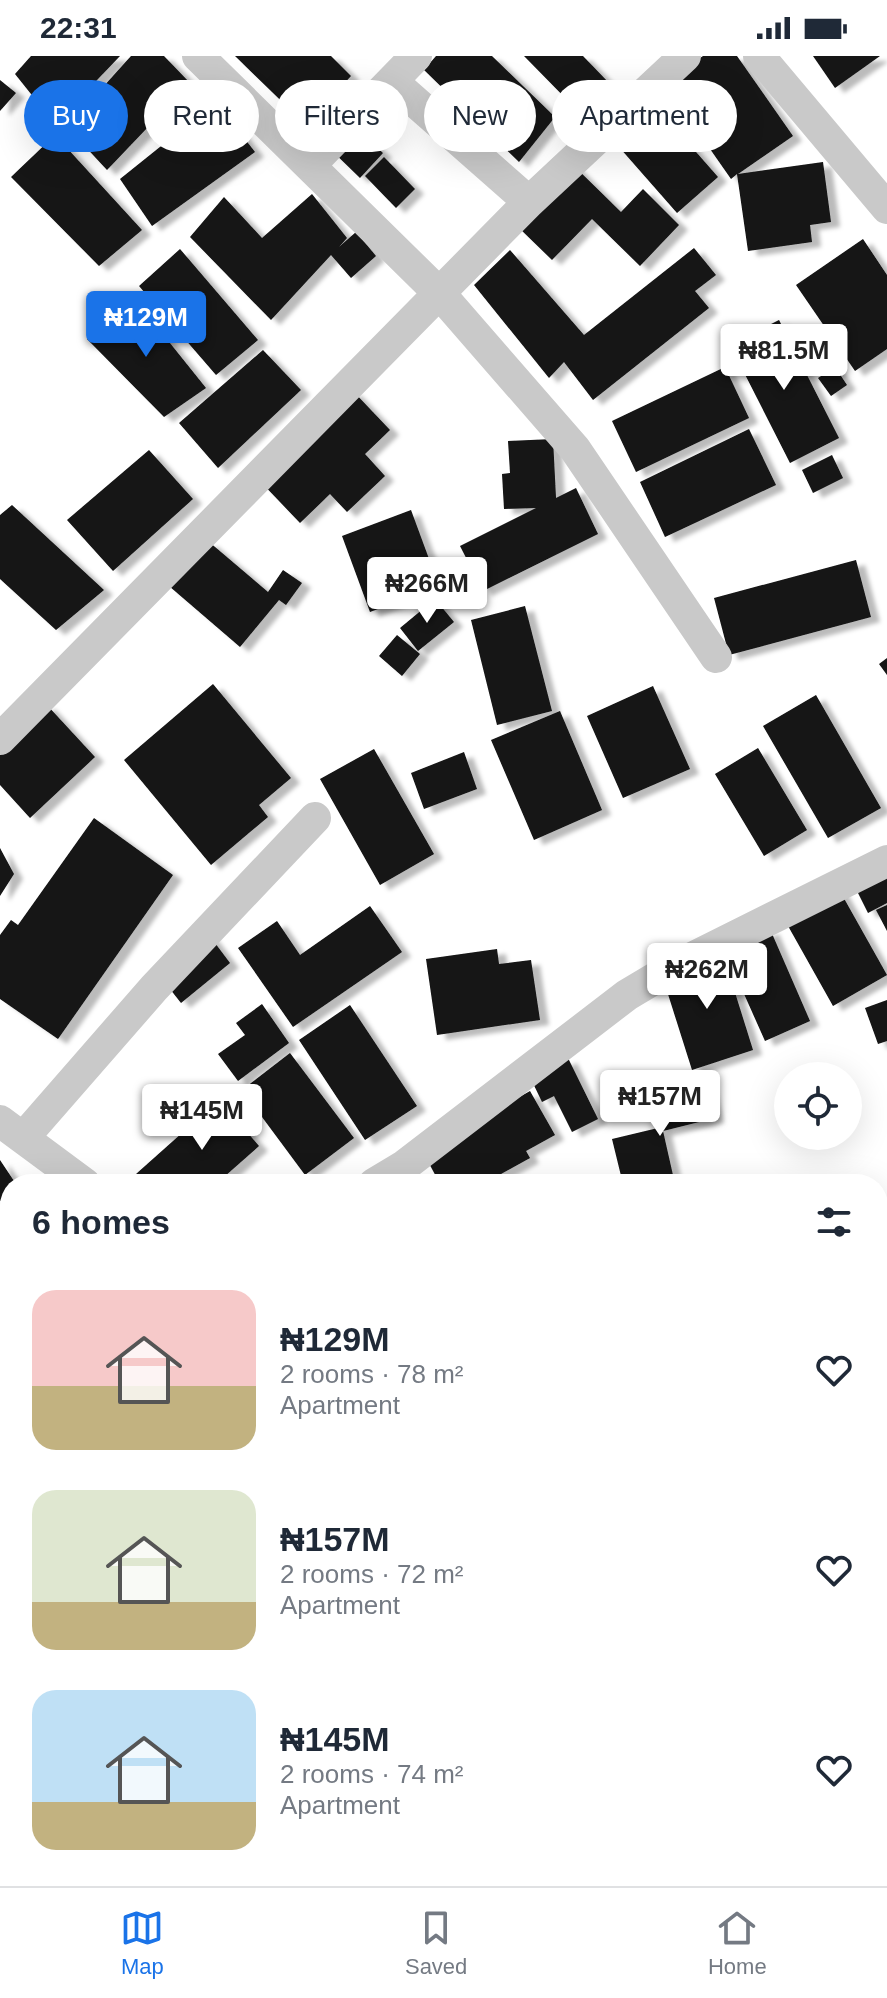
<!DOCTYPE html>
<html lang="en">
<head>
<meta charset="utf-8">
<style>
	:root { --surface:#fff; --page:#f6f6f7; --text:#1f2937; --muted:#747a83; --line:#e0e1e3; --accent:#1a73e8 }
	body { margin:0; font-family:Arial,sans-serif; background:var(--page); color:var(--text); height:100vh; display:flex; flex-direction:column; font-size:30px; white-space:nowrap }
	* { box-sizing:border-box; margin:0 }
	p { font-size:26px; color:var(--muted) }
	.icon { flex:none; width:44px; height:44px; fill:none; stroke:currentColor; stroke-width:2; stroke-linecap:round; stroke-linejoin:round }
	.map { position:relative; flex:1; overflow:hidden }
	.details { position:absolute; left:0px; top:1118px; width:888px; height:712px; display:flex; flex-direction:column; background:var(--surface); border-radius:32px 32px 0 0; box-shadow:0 8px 32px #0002 }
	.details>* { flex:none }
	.hud { position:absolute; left:24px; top:24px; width:840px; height:72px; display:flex; gap:16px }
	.controls { position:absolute; left:774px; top:1006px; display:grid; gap:16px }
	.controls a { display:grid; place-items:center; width:88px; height:88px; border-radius:50%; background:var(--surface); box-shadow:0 8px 32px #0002; font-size:40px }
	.price { position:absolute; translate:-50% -68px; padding:0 18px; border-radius:8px; background:#fff; color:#222; font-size:26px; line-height:52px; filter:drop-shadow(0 2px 4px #0008) }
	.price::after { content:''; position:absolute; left:50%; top:48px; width:24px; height:18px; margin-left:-12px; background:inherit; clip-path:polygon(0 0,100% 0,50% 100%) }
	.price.active { background:var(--accent); color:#fff }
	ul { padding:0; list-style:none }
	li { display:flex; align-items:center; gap:24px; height:200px; padding:0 32px }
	li span { display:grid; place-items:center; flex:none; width:224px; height:160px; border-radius:24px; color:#555 }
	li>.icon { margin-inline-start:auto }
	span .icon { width:96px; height:96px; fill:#fffc; stroke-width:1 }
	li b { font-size:34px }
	h2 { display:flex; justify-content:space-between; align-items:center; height:96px; padding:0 32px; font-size:34px }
	.tag { padding:0 28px; border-radius:36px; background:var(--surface); box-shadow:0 8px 32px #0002; font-size:28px; line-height:72px }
	.tag.active { background:var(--accent); color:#fff }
	.status { display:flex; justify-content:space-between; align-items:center; height:56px; padding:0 40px; background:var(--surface); direction:ltr }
	.status svg { height:22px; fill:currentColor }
	.tabs { display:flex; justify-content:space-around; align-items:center; height:112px; border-top:2px solid var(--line); background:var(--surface); font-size:22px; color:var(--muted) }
	.tabs a { display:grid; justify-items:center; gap:4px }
	.tabs .active { color:var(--accent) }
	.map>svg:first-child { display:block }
	.building { fill:#131313; filter:url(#shadow) }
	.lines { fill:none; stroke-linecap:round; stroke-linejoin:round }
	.minor { stroke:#c9c9c9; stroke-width:32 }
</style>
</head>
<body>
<div class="status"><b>22:31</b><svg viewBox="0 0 49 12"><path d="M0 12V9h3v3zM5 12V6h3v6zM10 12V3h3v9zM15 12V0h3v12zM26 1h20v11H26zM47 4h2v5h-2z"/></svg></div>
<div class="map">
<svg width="887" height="1830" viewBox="0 0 887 1830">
	<defs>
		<filter id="shadow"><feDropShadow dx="9" dy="5" stdDeviation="2" flood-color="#0004"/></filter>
	</defs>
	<rect width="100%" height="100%" fill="#fff"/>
	<path class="building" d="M31,0H120L55,68L15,18Z
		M131,0H164L190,27L107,114L67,71Z
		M235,0H331L351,20L306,69Z
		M436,0H492L555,61L519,106L424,14Z
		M524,0H583L610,28L581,58Z
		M703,0H737L793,80L738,118L823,106L831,166L810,169L812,186L748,195L737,118L731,123L664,27Z
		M813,0H880L835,32Z
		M0,24L16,37L0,55Z
		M216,46L255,96L152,170L120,123Z
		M653,47L718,121L677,157L612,83Z
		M345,62L383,97L360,122L323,86Z
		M55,79L142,174L99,210L11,121Z
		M384,101L415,133L396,152L365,120Z
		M572,108L621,156L643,133L679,169L640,210L592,163L552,204L515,168Z
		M312,138L347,182L339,191L356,176L376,200L351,222L331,199L271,264L190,181L224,141L262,182Z
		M863,183L887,219V293L855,315L796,229Z
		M694,192L716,219L695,235L709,252L593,344L564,306L549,322L474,229L510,194L584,279Z
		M180,193L258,284L216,319L139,230Z
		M133,241L206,332L164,361L87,283Z
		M779,264L839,382L790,407L730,289Z
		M263,294L301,334L218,412L179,367Z
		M725,311L749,362L636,416L612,365Z
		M835,311L847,329L831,340L818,322Z
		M352,334L390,374L365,398L385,420L347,456L330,438L300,467L258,423Z
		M749,373L776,429L665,481L640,426Z
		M553,383L556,442L576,432L598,478L483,535L460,490L536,452L504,453L502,418L510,417L508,385Z
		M149,394L193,443L113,515L67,464Z
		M832,399L843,422L813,437L802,414Z
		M12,449L104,534L56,574L0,523V459Z
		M411,454L439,530L370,556L342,480Z
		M208,485L268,536L283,514L302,527L286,549L279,544L240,591L169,530Z
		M856,504L871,561L729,599L714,542Z
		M435,543L454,566L418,595L400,572Z
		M525,550L552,655L497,669L471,564Z
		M397,579L420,598L402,620L379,600Z
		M887,602V619L879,608Z
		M213,628L291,722L259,749L268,761L211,809L124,704Z
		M653,630L690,713L623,742L587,660Z
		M816,639L881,752L828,782L763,670Z
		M46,648L95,701L30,762L0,729V691Z
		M560,655L602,754L534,784L491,684Z
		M758,692L807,774L764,800L715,718Z
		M374,693L434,798L380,829L320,723Z
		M464,696L477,733L424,753L411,717Z
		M94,762L173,819L58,983L0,943V879L11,864L18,869Z
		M0,792L14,818L0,840Z
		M887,815V847L868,857L855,831Z
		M837,830L887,919L833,950L783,861Z
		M887,849V875L876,854Z
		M370,850L402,896L293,971L238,892L277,865L300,899Z
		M770,873L810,965L765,985L724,893Z
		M209,879L230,907L181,947L159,919Z
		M497,893L499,908L531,904L540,964L437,979L426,903Z
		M722,895L753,994L692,1014L661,916Z
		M887,944V985L878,988L865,952Z
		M262,948L289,987L238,1025L218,998L245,979L236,967Z
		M350,949L417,1050L365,1084L299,984Z
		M290,997L354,1082L305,1119L242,1034Z
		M568,1002L598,1063L572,1076L554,1040L542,1046L530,1021Z
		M708,1031L715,1062L663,1075L675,1128H623L612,1083L658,1072L651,1044Z
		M530,1035L555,1079L526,1095L530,1102L483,1128H440L423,1096Z
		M219,1044L259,1090L216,1128H145L136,1118Z
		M0,1104L16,1128H10V1139L0,1145Z
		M0,1609H10V1737H0Z
		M887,1615V1649L878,1653V1619Z
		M878,1742L887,1760V1830H860L855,1820H878Z
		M10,1820H66L67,1830H9Z
		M205,1820H267L268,1830H206Z
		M281,1820H342L343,1830H281Z
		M639,1820H707L712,1830H644Z
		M747,1820H818L824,1830H753Z"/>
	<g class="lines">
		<path class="minor" d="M198,0L441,239L575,393L716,601
			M759,0L887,152
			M394,27L529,146
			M310,109L416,0
			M0,683L529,146L685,0
			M0,1065L85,1128
			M24,1081L154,932L315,762
			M374,1128L404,1110L627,939L674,911L887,805
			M0,1373L10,1351
			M878,1509L887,1506
			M0,1512L10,1514
			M0,1819L10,1818
			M376,1830V1820"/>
	</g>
</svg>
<div class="controls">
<a><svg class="icon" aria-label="locate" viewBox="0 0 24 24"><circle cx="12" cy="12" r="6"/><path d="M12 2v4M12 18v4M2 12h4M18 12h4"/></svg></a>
</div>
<b class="price active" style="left:146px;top:303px">₦129M</b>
<b class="price" style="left:784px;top:336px">₦81.5M</b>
<b class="price" style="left:427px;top:569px">₦266M</b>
<b class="price" style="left:707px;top:955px">₦262M</b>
<b class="price" style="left:660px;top:1082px">₦157M</b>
<b class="price" style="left:202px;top:1096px">₦145M</b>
<div class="hud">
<a class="tag active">Buy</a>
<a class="tag">Rent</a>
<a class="tag">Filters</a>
<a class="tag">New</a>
<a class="tag">Apartment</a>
</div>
<section class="details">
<h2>6 homes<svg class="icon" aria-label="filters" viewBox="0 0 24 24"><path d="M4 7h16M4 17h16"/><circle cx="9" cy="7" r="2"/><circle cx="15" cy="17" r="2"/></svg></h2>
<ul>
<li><span style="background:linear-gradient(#f6c9c9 60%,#c2b280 0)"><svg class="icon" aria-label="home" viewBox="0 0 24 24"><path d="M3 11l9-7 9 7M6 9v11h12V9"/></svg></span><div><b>₦129M</b><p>2 rooms · 78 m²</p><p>Apartment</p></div><svg class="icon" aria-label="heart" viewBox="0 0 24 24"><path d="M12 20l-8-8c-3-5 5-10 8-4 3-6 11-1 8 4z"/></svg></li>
<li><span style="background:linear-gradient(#dfe7d0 70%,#c2b280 0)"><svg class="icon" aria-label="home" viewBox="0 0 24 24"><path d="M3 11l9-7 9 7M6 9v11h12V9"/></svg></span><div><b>₦157M</b><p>2 rooms · 72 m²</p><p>Apartment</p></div><svg class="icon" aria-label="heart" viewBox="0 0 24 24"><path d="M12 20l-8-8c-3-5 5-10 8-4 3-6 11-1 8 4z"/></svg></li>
<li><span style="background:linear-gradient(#bfe0f5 70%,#c2b280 0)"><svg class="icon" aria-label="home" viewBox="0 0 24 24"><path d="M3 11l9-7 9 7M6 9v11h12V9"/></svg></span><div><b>₦145M</b><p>2 rooms · 74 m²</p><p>Apartment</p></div><svg class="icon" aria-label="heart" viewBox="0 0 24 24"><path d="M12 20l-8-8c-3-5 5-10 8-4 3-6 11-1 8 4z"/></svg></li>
</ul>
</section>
</div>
<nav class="tabs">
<a class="active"><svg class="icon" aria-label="map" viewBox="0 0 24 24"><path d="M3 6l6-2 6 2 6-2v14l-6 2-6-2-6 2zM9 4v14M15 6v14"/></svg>Map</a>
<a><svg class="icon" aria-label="saved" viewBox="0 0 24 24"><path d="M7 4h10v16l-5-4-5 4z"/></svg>Saved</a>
<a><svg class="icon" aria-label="home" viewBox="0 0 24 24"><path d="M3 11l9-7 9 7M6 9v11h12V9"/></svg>Home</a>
</nav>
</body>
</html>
